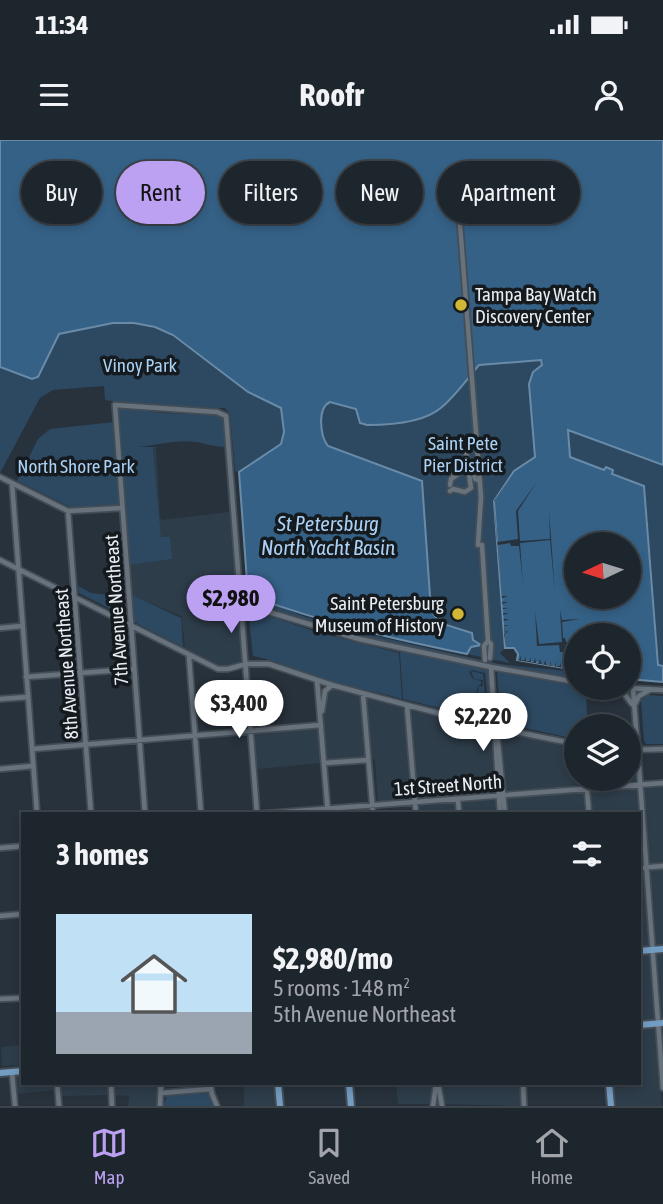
<!DOCTYPE html>
<html lang="en">
<head>
<meta charset="utf-8">
<style>
	:root { --surface:#1e262d; --page:#262e35; --text:#f1f3f6; --muted:#a1a5aa; --line:#3c4349; --accent:#bca0f2 }
	body { margin:0; font-family:"Asap Condensed",sans-serif; background:var(--page); color:var(--text); height:100vh; display:flex; flex-direction:column; font-size:26px; white-space:nowrap }
	* { box-sizing:border-box; margin:0 }
	p { font-size:23px; color:var(--muted) }
	.icon { flex:none; width:38px; height:38px; fill:none; stroke:currentColor; stroke-width:2; stroke-linecap:round; stroke-linejoin:round }
	.map { position:relative; flex:1; overflow:hidden }
	.sheet { position:absolute; left:21px; top:672px; width:620px; height:273px; display:flex; flex-direction:column; background:var(--surface); border-radius:0px; box-shadow:0 4px 10px #0003,0 0 0 2px var(--line) }
	.sheet>* { flex:none }
	.banner { position:absolute; left:21px; top:21px; width:621px; height:63px; display:flex; gap:14px }
	.needle { width:46px; rotate:266deg }
	.buttons { position:absolute; left:564px; top:392px; display:grid; gap:14px }
	.buttons a { display:grid; place-items:center; width:77px; height:77px; border-radius:50%; background:var(--surface); box-shadow:0 4px 10px #0003,0 0 0 2px var(--line); font-size:35px }
	.price { position:absolute; translate:-50% -60px; padding:0 16px; border-radius:24px; background:#fff; color:#222; font-size:23px; line-height:46px; filter:drop-shadow(0 2px 4px #0008) }
	.price::after { content:''; position:absolute; left:50%; top:42px; width:21px; height:16px; margin-left:-10px; background:inherit; clip-path:polygon(0 0,100% 0,50% 100%) }
	.price.current { background:var(--accent); color:#111 }
	ul { padding:0; list-style:none }
	li { display:flex; align-items:center; gap:21px; height:175px; padding:0 35px }
	li span { display:grid; place-items:center; flex:none; width:196px; height:140px; border-radius:0px; color:#555 }
	li>.icon { margin-inline-start:auto }
	span .icon { width:84px; height:84px; fill:#fffc; stroke-width:1 }
	li b { font-size:30px }
	h2 { display:flex; justify-content:space-between; align-items:center; height:84px; padding:0 35px; font-size:30px }
	.tag { padding:0 24px; border-radius:32px; background:var(--surface); box-shadow:0 4px 10px #0003,0 0 0 2px var(--line); font-size:24px; line-height:63px }
	.tag.current { background:var(--accent); color:#111 }
	.status { display:flex; justify-content:space-between; align-items:center; height:49px; padding:0 35px; background:var(--surface); direction:ltr }
	.status svg { height:19px; fill:currentColor }
	header { display:flex; justify-content:space-between; align-items:center; height:91px; padding:0 35px; background:var(--surface); font-size:32px; font-weight:700 }
	.tab-bar { display:flex; justify-content:space-around; align-items:center; height:98px; border-top:2px solid var(--line); background:var(--surface); font-size:19px; color:var(--muted) }
	.tab-bar a { display:grid; justify-items:center; gap:4px }
	.tab-bar .current { color:var(--accent) }
	.map>svg:first-child { display:block }
	.built { fill:#2e3d4a }
	.green { fill:#2d4961; fill-rule:evenodd }
	.water { fill:#356186; stroke:#6a8ba7; stroke-width:2; fill-rule:evenodd }
	.pier { fill:#28323c }
	.lines { fill:none; stroke-linecap:round; stroke-linejoin:round }
	.minor-casing { stroke:#444d55; stroke-width:8 }
	.major-casing { stroke:#444d55; stroke-width:10 }
	.minor { stroke:#67727d; stroke-width:4.5 }
	.major { stroke:#739cc1; stroke-width:6 }
	.poi-dot { fill:#d2b635; stroke:#151a1e; stroke-width:2.5 }
	.labels { text-anchor:middle; dominant-baseline:central; stroke-width:7; stroke-linejoin:round; paint-order:stroke }
	.poi-label { font-size:19px; fill:#e7edf4; stroke:#151a1e; text-anchor:start }
	.park-label { font-size:19px; fill:#aad1f4; stroke:#151a1e }
	.street-label { font-size:19px; fill:#e7edf4; stroke:#151a1e }
	.water-label { font-size:21px; font-style:italic; fill:#aad1f5; stroke:#151a1e }
</style>
</head>
<body>
<div class="status"><b>11:34</b><svg viewBox="0 0 49 12"><path d="M0 12V9h3v3zM5 12V6h3v6zM10 12V3h3v9zM15 12V0h3v12zM26 1h20v11H26zM47 4h2v5h-2z"/></svg></div>
<header><svg class="icon" aria-label="menu" viewBox="0 0 24 24"><path d="M4 6h16M4 12h16M4 18h16"/></svg>Roofr<svg class="icon" aria-label="person" viewBox="0 0 24 24"><circle cx="12" cy="8" r="4"/><path d="M4 21q1-7 8-7t8 7"/></svg></header>
<div class="map">
<svg width="663" height="966" viewBox="0 0 663 966">
	<rect width="100%" height="100%" fill="#28323c"/>
	<path class="built" d="M153,307H156L160,378L162,380L229,372L224,309L228,307L244,523L227,528L218,527L133,485L182,508L185,506L181,476L131,455L129,425L172,419L161,398Z
		M338,545L493,581L494,585L409,564Z
		M332,547L361,555L366,618L326,621L323,586L325,560L328,550Z
		M366,557L405,567L412,660L378,663L375,619H370Z
		M410,568L494,589L496,654L417,660Z
		M319,587L322,623L256,629L253,594Z
		M499,590L576,606V639H584L585,647L505,653Z
		M635,611L638,643L589,647L588,639H628V612Z
		M663,645V724L648,725L642,647Z
		M638,647L644,725L639,726V674H591L589,651Z
		M585,651L587,674H507L505,657Z
		M497,658L498,674H461L460,660Z
		M456,661L457,674H418L417,664Z
		M663,728V807L654,808L649,729Z
		M639,729H644L650,808L639,809Z
		M655,811H663V882H660Z
		M639,812H651L656,882L639,883Z
		M656,886L662,966H614L612,943H616L618,948L639,943V887Z
		M23,905V925L2,926L1,907Z
		M23,934V943H55V950L16,954L14,935Z
		M59,943H109L110,955L62,956Z
		M113,943H159L160,959L158,966H128L129,956L114,955Z
		M244,943H276L278,966H244Z
		M396,943H434L431,964H398Z
		M440,943H521L522,966L444,964Z"/>
	<path class="green" d="M113,183H134L164,190L248,252L277,264L282,270L284,299L281,304L239,332L235,331L230,274L225,268L154,267L105,260L104,246L53,250L40,258L0,333V227L38,237L59,194Z
		M542,220V225L533,232L529,244L535,317L494,361L505,508L500,513L510,523L467,514L471,507L481,505L473,500L472,493L440,483L431,471L421,341L328,306C320,296 317,268 330,262L356,269L367,285L398,282L429,276L477,225Z
		M119,267L162,273L219,275L224,278L226,307C215,307 207,304 197,302C178,299 157,305 138,307H156L153,308L161,397H170L172,419L129,425L120,310L126,309H120L117,269Z
		M114,282L120,362L118,365L72,368L17,341L38,299L50,289Z
		M568,289L663,325V526L659,525L645,347L570,317Z
		M78,446L91,453L109,455L118,465L125,469L126,477L79,453Z
		M246,453L300,475L353,491L499,524L576,532V540L492,525L359,497L244,462L243,454Z
		M132,455L181,478L183,507L134,482Z
		M248,469L317,492L399,513L402,559C379,552 355,548 332,542C305,535 281,521 253,516Z
		M278,478L358,501L489,529L493,581L403,559L400,512L318,491ZM472,530L485,533L489,575L486,577L461,569L464,560L475,558L478,546L481,544V541L473,539L469,532Z
		M471,531L483,534L487,575L462,570L466,561L476,559L479,546H483V540L474,539Z
		M499,532L571,544L576,545V548H586L587,575L590,586H576V599L501,583L497,533Z
		M649,555L663,556V604H646L644,601L641,560Z
		M208,953L214,966H163L167,956Z"/>
	<path class="water" d="M0,0H663V325L568,290L570,317L604,330L606,327L613,330L612,334L644,346L658,525L663,526V542L628,539V495H576V530L517,520L518,514L514,508H505L494,361L514,331L535,317L529,244L533,232L542,225L541,220L479,225C467,239 456,255 442,267C424,283 390,285 367,285L360,283L356,269L330,262C317,268 320,296 328,306L422,341L431,471L440,483L472,493L473,500L481,505L471,507L467,514C393,499 320,482 248,455L239,332L281,304L284,292L281,268L248,252L173,195L155,187L134,183H113L59,194L38,237L32,239L0,227ZM576,404H628V457H576Z"/>
	<path class="pier" d="M516,330L494,362L497,402L518,399L516,371L536,343L518,371L520,401L550,399L549,370L555,453L550,400L520,403L523,444L519,406H511L510,403L498,405L502,456H508L502,458V462H508L502,464L503,468L509,469H503V473H509L503,475L504,479H509L504,481V485H509L504,486V491L509,492L504,493L506,508L494,361Z
		M560,470L562,480L580,479L562,482L563,498H565L566,502H576L568,504L567,511L564,512L565,527L576,530L517,520L520,519L521,515V520H525L526,516V521H530L531,517V522H534L535,518L536,523H539L540,519L541,523L544,524L545,520L546,524L550,525V521L551,525L555,526L556,521V526H560L561,522V527H564L563,512H560L559,505L537,506L535,471L539,504L562,502Z"/>
	<g class="lines">
		<defs>
			<path id="minor" d="M457,45L481,357L478,405
				M472,327L475,339L480,341
				M0,337L68,371L122,368
				M12,343L37,674
				M450,345L451,339C457,334 464,334 459,324L454,321L449,327L455,336
				M450,351L453,349L465,352L471,348L466,312
				M68,371L91,674
				M482,405L488,501L491,504L490,518
				M0,420L218,529H228L246,524H269L332,545L403,564L496,588L576,604
				M242,464L359,499L491,527L576,542
				M0,488L22,486
				M189,517L201,674
				M485,520L484,506L488,501
				M491,527L500,674
				M26,537L134,529
				M317,540L328,674
				M620,548L632,564
				M627,548L663,550
				M633,548L663,948
				M363,554L373,674
				M0,559L28,557
				M635,564L639,556L648,551
				M407,566L416,674
				M322,571L325,551L332,545
				M497,592L505,674
				M32,609L321,585
				M628,610L663,609
				M324,623L368,620
				M0,629L33,626
				M586,639L589,674
				M458,659L459,674
				M145,674L115,265L217,272L226,276L257,674
				M258,674L663,643
				M0,708L23,706
				M639,728L663,726
				M0,776L23,774
				M0,859L23,858
				M12,932L15,966
				M57,943L59,966
				M111,943L112,966
				M210,943L212,954L217,966
				M438,943L442,966
				M523,943L524,966
				M162,953L210,949
				M160,966L161,943
				M433,966L436,944"/>
			<path id="major" d="M639,811L663,809
				M639,885L663,883
				M0,933L23,931
				M278,943L280,966
				M349,943L351,966
				M609,943L611,966"/>
		</defs>
		<use href="#minor" class="minor-casing"/>
		<use href="#major" class="major-casing"/>
		<use href="#minor" class="minor"/>
		<use href="#major" class="major"/>
	</g>
	<g class="poi-dot">
		<circle cx="461" cy="165" r="7"/>
		<circle cx="458" cy="474" r="7"/>
	</g>
	<g class="labels">
		<g class="poi-label">
			<text x="475" y="154">Tampa Bay Watch<tspan x="475" dy="22">Discovery Center</tspan></text>
			<text x="444" y="463" text-anchor="end">Saint Petersburg<tspan x="444" dy="22">Museum of History</tspan></text>
		</g>
		<g class="park-label">
			<text x="140" y="225">Vinoy Park</text>
			<text x="463" y="303">Saint Pete<tspan x="463" dy="22">Pier District</tspan></text>
			<text x="76" y="326">North Shore Park</text>
		</g>
		<g class="street-label">
			<text transform="translate(116 470) rotate(-94)">7th Avenue Northeast</text>
			<text transform="translate(66 524) rotate(-94)">8th Avenue Northeast</text>
			<text transform="translate(448 645) rotate(-4)">1st Street North</text>
		</g>
		<g class="water-label">
			<text x="328" y="383">St Petersburg<tspan x="328" dy="24">North Yacht Basin</tspan></text>
		</g>
	</g>
</svg>
<div class="buttons">
<a><svg class="needle" viewBox="-14 -14 28 28"><path d="M0-13l5 13h-10z" fill="#e53935"/><path d="M0 13l5-13h-10z" fill="#a1a5aa"/></svg></a>
<a><svg class="icon" aria-label="locate" viewBox="0 0 24 24"><circle cx="12" cy="12" r="6"/><path d="M12 2v4M12 18v4M2 12h4M18 12h4"/></svg></a>
<a><svg class="icon" aria-label="layers" viewBox="0 0 24 24"><path d="M12 4l9 5-9 5-9-5zM3 14l9 5 9-5"/></svg></a>
</div>
<b class="price current" style="left:231px;top:495px">$2,980</b>
<b class="price" style="left:239px;top:600px">$3,400</b>
<b class="price" style="left:483px;top:613px">$2,220</b>
<div class="banner">
<a class="tag">Buy</a>
<a class="tag current">Rent</a>
<a class="tag">Filters</a>
<a class="tag">New</a>
<a class="tag">Apartment</a>
</div>
<section class="sheet">
<h2>3 homes<svg class="icon" aria-label="filters" viewBox="0 0 24 24"><path d="M4 7h16M4 17h16"/><circle cx="9" cy="7" r="2"/><circle cx="15" cy="17" r="2"/></svg></h2>
<ul>
<li><span style="background:linear-gradient(#bfe0f5 70%,#9aa5b1 0)"><svg class="icon" aria-label="home" viewBox="0 0 24 24"><path d="M3 11l9-7 9 7M6 9v11h12V9"/></svg></span><div><b>$2,980/mo</b><p>5 rooms · 148 m²</p><p>5th Avenue Northeast</p></div></li>
</ul>
</section>
</div>
<nav class="tab-bar">
<a class="current"><svg class="icon" aria-label="map" viewBox="0 0 24 24"><path d="M3 6l6-2 6 2 6-2v14l-6 2-6-2-6 2zM9 4v14M15 6v14"/></svg>Map</a>
<a><svg class="icon" aria-label="saved" viewBox="0 0 24 24"><path d="M7 4h10v16l-5-4-5 4z"/></svg>Saved</a>
<a><svg class="icon" aria-label="home" viewBox="0 0 24 24"><path d="M3 11l9-7 9 7M6 9v11h12V9"/></svg>Home</a>
</nav>
</body>
</html>
